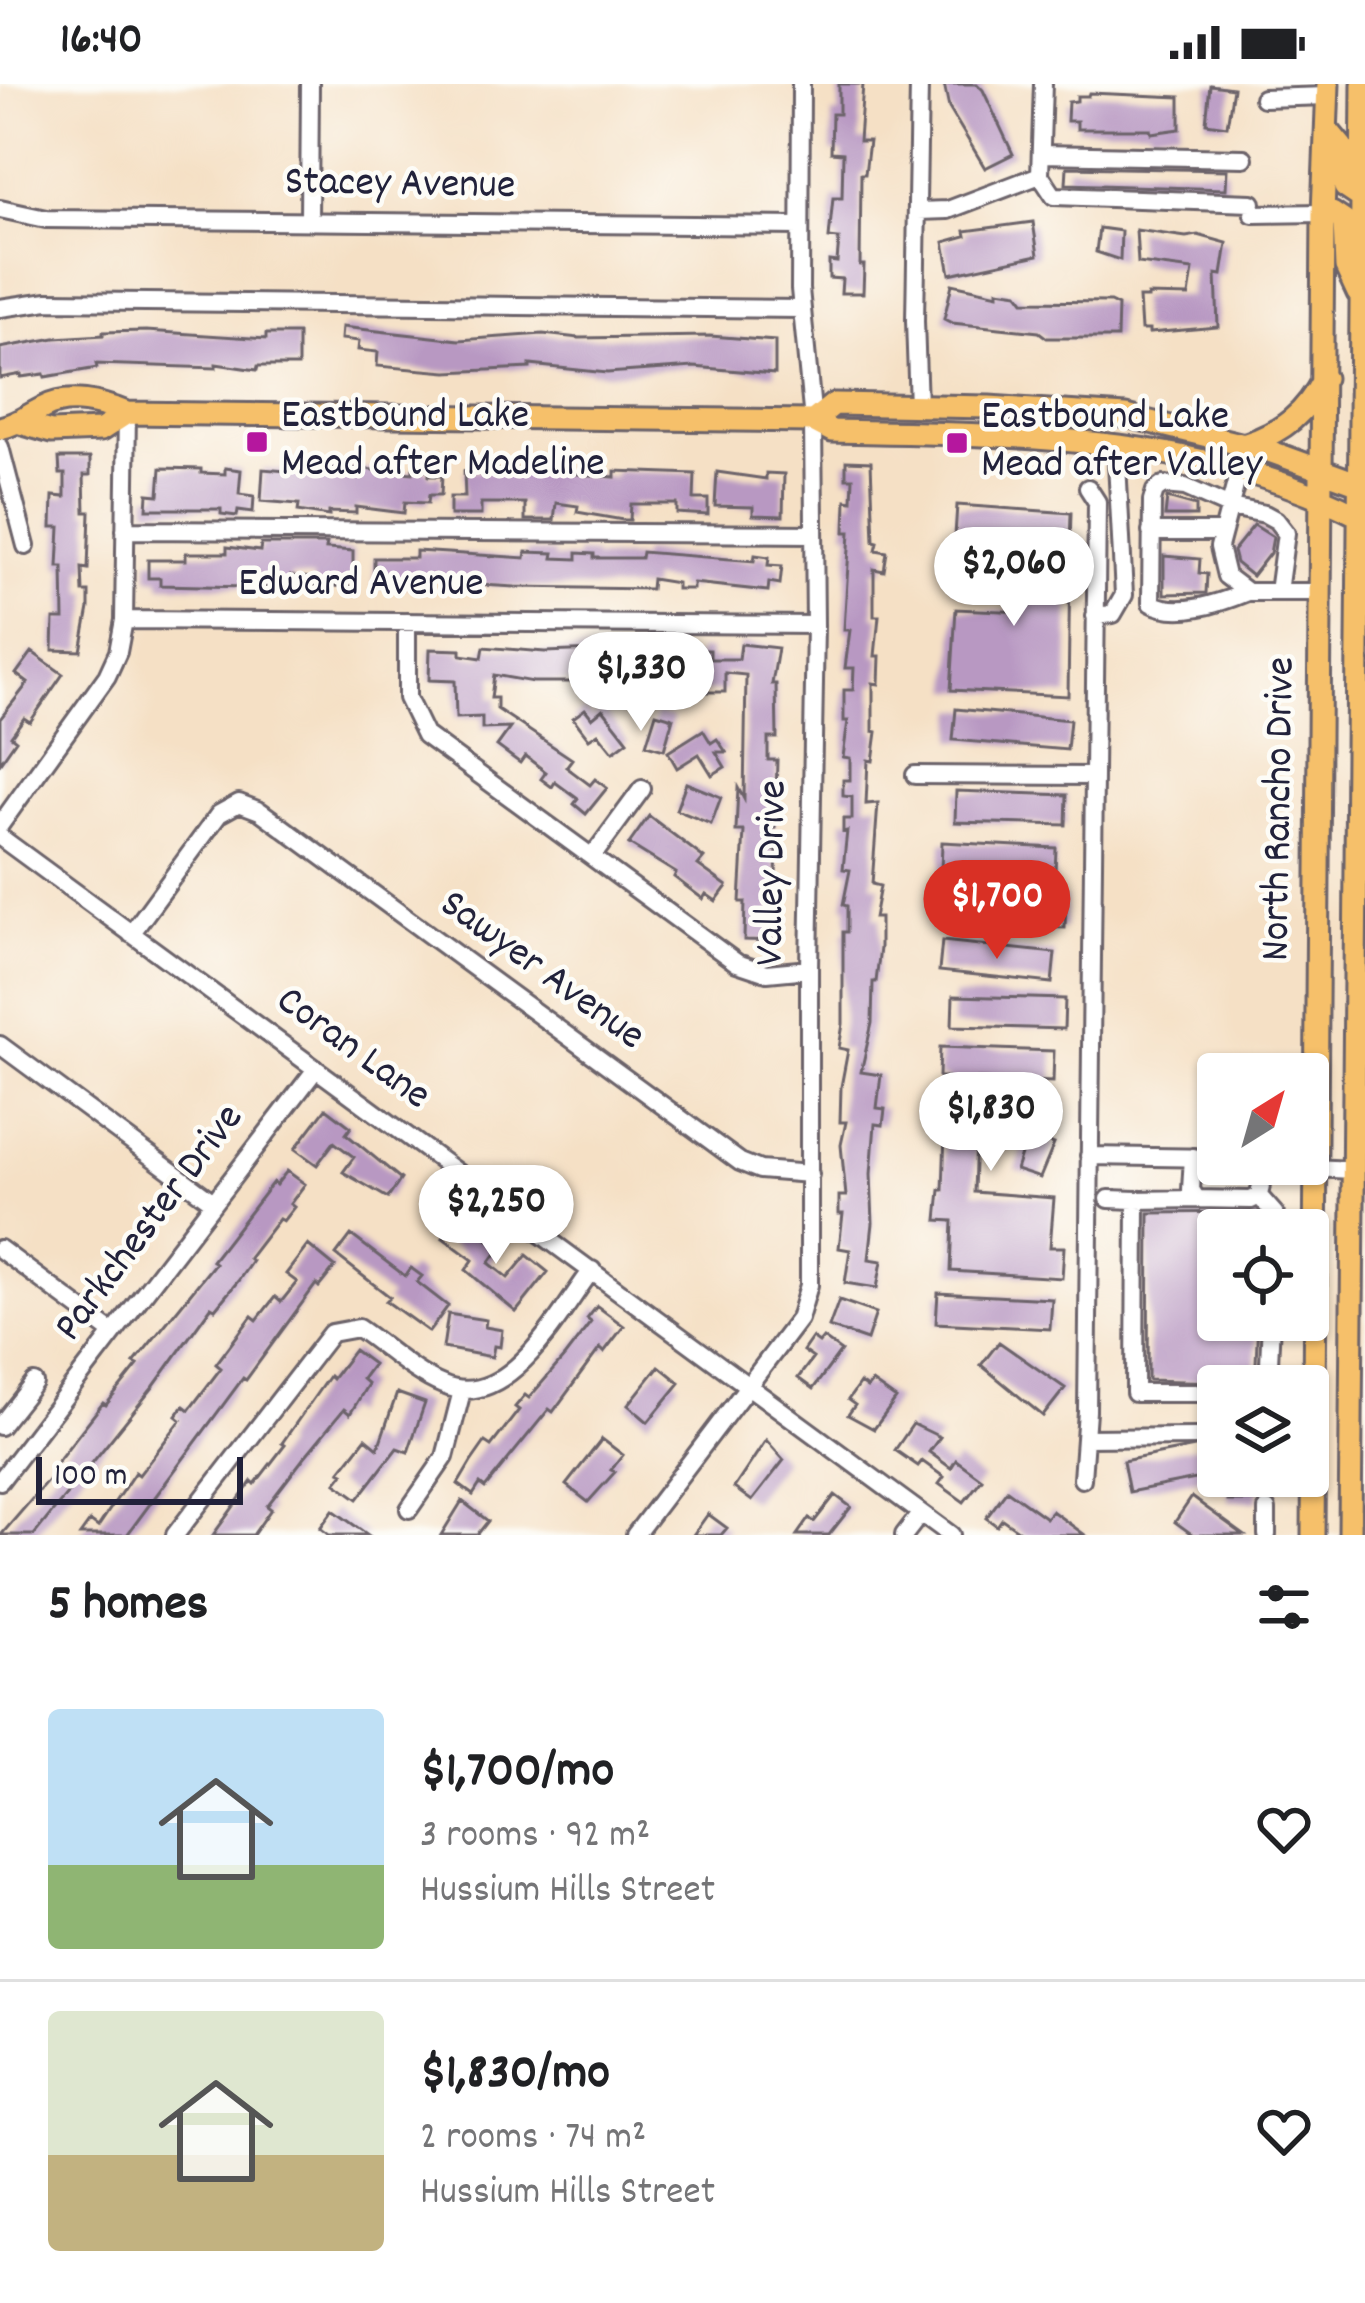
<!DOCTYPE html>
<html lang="en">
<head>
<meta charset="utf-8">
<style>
	:root { --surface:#fff; --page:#f2f2f2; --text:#202124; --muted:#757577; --line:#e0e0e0; --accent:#d93025 }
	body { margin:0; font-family:Dekko,sans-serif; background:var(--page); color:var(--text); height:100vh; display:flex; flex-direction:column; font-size:45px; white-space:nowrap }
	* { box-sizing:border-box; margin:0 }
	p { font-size:39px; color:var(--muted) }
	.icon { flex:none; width:66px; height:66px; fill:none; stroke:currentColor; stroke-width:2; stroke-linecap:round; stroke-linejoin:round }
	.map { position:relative; height:1451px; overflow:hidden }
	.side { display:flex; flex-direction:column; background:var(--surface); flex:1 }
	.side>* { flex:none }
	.needle { width:78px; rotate:37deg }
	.fabs { position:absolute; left:1197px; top:969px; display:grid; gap:24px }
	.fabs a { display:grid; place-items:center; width:132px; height:132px; border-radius:12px; background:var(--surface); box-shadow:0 3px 9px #0004; font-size:60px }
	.scale { position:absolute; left:36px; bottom:30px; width:207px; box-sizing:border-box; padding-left:12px; border:6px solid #22223b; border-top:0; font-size:33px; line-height:42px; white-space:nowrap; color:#22223b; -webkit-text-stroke:9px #fdfcf7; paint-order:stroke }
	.price { position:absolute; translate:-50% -102px; padding:0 27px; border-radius:42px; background:#fff; color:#222; font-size:39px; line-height:78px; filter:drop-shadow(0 3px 6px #0008) }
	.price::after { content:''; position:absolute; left:50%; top:72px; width:36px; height:27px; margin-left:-18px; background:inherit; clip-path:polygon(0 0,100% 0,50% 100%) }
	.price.selected { background:var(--accent); color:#fff }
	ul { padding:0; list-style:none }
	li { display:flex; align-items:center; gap:36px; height:300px; padding:0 48px }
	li+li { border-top:3px solid var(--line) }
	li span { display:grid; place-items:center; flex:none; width:336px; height:240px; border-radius:12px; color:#555 }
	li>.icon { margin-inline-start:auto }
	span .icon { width:144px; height:144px; fill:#fffc; stroke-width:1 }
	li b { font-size:51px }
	h2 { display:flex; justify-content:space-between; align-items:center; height:144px; padding:0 48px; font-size:51px }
	.status { display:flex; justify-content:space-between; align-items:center; height:84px; padding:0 60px; background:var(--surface); direction:ltr }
	.status svg { height:33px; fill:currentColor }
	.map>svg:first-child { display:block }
	.building { fill:#b898c2 }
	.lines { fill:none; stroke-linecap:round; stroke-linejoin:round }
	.minor-casing { stroke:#6c646b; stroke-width:22 }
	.major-casing { stroke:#6c646b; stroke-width:27 }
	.minor { stroke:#fff; stroke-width:16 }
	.major { stroke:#f6c06b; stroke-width:21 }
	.poi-dot { fill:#b5179e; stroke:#fdfcf7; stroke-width:4.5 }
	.labels { text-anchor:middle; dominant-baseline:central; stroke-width:9; stroke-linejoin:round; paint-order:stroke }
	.street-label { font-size:42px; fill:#22223b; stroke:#fdfcf7 }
	.poi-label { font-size:42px; fill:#22223b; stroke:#fdfcf7; text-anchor:start }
</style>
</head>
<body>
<div class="status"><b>16:40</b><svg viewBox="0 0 49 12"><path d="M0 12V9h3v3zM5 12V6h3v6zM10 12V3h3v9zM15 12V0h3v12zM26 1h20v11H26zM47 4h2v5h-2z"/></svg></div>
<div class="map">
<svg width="1365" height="1451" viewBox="0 0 1365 1451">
	<rect width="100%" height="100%" fill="#fdfcf7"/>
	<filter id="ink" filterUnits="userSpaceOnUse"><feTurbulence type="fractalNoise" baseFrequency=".00833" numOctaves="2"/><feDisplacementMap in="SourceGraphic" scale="24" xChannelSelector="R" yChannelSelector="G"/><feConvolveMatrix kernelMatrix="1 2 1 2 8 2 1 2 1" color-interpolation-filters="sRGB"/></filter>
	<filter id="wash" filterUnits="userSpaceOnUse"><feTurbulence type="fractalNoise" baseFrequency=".004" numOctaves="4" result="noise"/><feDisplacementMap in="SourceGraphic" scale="48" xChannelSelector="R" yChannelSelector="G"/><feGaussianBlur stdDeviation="2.7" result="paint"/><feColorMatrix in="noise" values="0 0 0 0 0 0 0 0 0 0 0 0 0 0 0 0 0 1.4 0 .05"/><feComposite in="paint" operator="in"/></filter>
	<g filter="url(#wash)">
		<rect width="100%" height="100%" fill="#f5e0c5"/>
		<g id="blocks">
			<path class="building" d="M839,0H863L859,57H869L865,90H861L860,181H864L863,209H841L842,195L829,194V177L837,178L839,155L829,154L833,114H842L843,69L831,68L832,30H839Z
				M944,0H977L983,6L1013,70L985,84L949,24Z
				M1210,1L1233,4L1227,42L1206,39Z
				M1089,9L1180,13V45L1151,49L1150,45H1077V37H1067L1068,18L1077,17V12H1088Z
				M1067,83L1227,86L1226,105L1066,100Z
				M1033,138L1038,171L950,190L944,158L966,152L965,147Z
				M1099,144L1121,147L1120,176L1096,168Z
				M1136,146L1186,153L1198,151L1227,159L1222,191L1216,190L1218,243L1149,249V246H1141L1139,214H1148V211L1189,212L1193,186L1138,179Z
				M952,200L998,210V206L1018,209L1024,217L1110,218L1118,222L1117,254H1047L1039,248L952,239L944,235Z
				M342,243L459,256L543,250L579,254L710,252L775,257V290L694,283L607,289L530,281V284L447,288L377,282L378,268L358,266L359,257L341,255Z
				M146,247L266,255V250H298V282H258L257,286L216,280V284L96,280L97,284L45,293L44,290L21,293V290L0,294V264L55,254L103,251V248Z
				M59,374H90V391H84L85,428H90L88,485L82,484L83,508H89V524L81,567L53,566L54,535H64L63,483H58L60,443H52L53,412L65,413V390H60Z
				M846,377L871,378L874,457L878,458L876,466L887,468L884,487L874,485V532H879L875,572H880L879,600L873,599V647L877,648L873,677L868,676L866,720L878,719L872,800L880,802L874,834H880V864L876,898H873L872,939L861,988L881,991L877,1024L885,1025L883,1041L875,1040L871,1090L873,1139L869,1175L882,1177L877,1204L845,1199L850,1166L839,1164L843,1130H839V1112H846L841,1061L846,1038H840L841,1003L848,966L839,964L843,940V848H847V822L843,821L850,786L843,785L847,747L843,748V735H852V713L843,712V696H850V674L843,673L848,637H844V606H853L854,584H845L850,546H844L850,448H845L846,416L852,417L853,394H846Z
				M161,384L201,385V389L225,390V384L241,386L239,410L254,412L253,428L238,426L237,432L221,430V425H147L148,410L159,411Z
				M348,384L413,389V385L429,386V392H442L441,411H429L428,419L405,418L404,429L356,423V429L329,428V432L298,427L299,420L261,417L263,385L312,389V385Z
				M529,386L615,393V387L695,390L694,415H708V431L677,429V420H631L630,436H623L577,428L578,422L556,419L554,436H525V419H481V431H450V413H465L464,387Z
				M717,388L766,395V389L784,390L783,432L753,431V423L715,422Z
				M1167,414L1196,422V432H1165Z
				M957,421L1071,429L1070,460L955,452Z
				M1254,441L1273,453L1270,469L1252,492L1236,479L1233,467Z
				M261,460H327L326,465L353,467V503L312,501L313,494L291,492V504L160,501V494H148V476H186V469H227V463L260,467Z
				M416,467L525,474L526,468L554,469L553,474L577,475V469L594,470V474H641L642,468L754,477L755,471L769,473L768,481L782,482L780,500L769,498L768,507L693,499V505H677V499L652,495L651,505L515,503L449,499V495L428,493L427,502H374V474H416Z
				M1164,472L1200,475L1199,489L1207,490L1206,509L1164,510Z
				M953,474L1070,479L1068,612L951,606L956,525L1022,528L1023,507L952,504Z
				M741,560L778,564L772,600H776L777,654H768V676H777L775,744H771L770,766H777L776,791L769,840L778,841L777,857L744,856L745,818H740L744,747H736L738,704L744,715L746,591L725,589V608H698V592L678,589L677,595L650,592V599L602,600L601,606L584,605V598H533L494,591L491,614H497V625L572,675L566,683L590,701L595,695L607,704L586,730L574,720L578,715L555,698L552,703L541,695L546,688L525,672L520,679L497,662L510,644L482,645V633L456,634L455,597L429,596L430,565L461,566V571L482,574L484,563L545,568L597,566V573L619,575V567L659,568V564L698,574V566H710V575H739Z
				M32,568L63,590L30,638L24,634L11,652L16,656L0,679V635L28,599L16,590Z
				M585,625L592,634L603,625L628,657L613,668L598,649L589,655L573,634Z
				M956,625L1070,636L1067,666L953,656Z
				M656,629L673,634L664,666L646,661Z
				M703,646L711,659L717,655L726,668H716L725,683L712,691L699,670L677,684L668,668Z
				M686,699L721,713L711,740L676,726Z
				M956,707L1067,711L1066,741L955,738Z
				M649,732L704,774L698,781L727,802L716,817L706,810L703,815L674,793L676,789L629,760Z
				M942,758L1056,764L1054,813L1066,814L1065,844L954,839L956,788H941Z
				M942,857L1055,869L1052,899L939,887Z
				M953,912L1065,915L1064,945L952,942Z
				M940,963L1054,967L1053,998L978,995L974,1108L1054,1114L1050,1163H1064L1062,1194L951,1187L953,1137L937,1136L940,1106H943L947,993H939Z
				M326,1024L351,1043L346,1050L401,1095L388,1114L343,1088L354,1073L334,1058L317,1081L295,1065Z
				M1033,1032L1044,1036L1042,1044L1052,1047L1048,1058L1054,1060L1040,1094L1016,1086L1023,1064L1016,1061L1023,1038L1030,1040Z
				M287,1087L305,1100L290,1120L294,1123L283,1137L279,1135L249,1174L252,1177L238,1197L215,1225L211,1223L154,1302L34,1451H1L57,1386L53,1383L103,1319L106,1321L138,1281L134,1279L215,1179L212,1177L273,1098L276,1101Z
				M1256,1128L1262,1135L1261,1146H1218V1236H1258L1255,1299L1148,1296L1149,1129Z
				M456,1136L501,1163L489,1179L508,1194L527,1171L548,1188L516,1228L466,1186L473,1176L443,1154Z
				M351,1151L405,1192L411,1184L422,1192L417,1198L448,1222L429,1248L386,1217L390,1213L336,1171Z
				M308,1161L335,1183L319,1203L316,1200L246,1296L243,1294L127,1451H80L90,1437L98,1443L135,1388L139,1391L181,1336L176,1332L184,1322L189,1326L221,1284L216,1280L252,1232L257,1236L275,1213L281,1218L297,1198L286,1190Z
				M938,1209L1052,1215L1050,1245L936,1239Z
				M839,1216L876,1229L867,1256L829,1243Z
				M597,1222L624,1242L604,1268L600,1264L553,1328L549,1325L485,1404L480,1400L473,1411L458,1400L471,1378L485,1358L491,1362L519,1326L515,1323L525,1311L529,1314L565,1272L591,1238L587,1235Z
				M448,1230L486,1236L485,1243L502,1246L500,1263L494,1262L492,1273L443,1264Z
				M812,1254L819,1259L823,1254L841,1267L813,1305L798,1294L813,1274L803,1267Z
				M999,1258L1065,1304L1043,1332L981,1281Z
				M354,1266L373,1280L362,1295L368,1300L350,1330L344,1325L303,1375L267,1422L271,1425L253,1451H213L252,1397L255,1400L285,1361L282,1359L329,1292L332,1295Z
				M659,1282L680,1299L648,1338L628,1321Z
				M872,1298L896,1315L874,1345L848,1331L855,1321L848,1316L860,1299L867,1304Z
				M397,1309L425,1319L408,1368L397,1364L358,1415L336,1399L344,1389L340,1387L366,1354L378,1364Z
				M913,1340L940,1353L929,1368L951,1384L956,1376L982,1395L964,1418L939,1400L944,1393L922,1377L918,1382L895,1366Z
				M602,1355L623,1371L611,1386L615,1388L588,1418L566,1401Z
				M766,1356L784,1376L752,1417L734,1404Z
				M1205,1361L1211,1392L1129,1408L1123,1377Z
				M1229,1392H1259L1258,1417H1228Z
				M1007,1406L1046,1434L1052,1427L1085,1451H1025L1002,1435L997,1442L986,1434Z
				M835,1411L851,1423L829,1451H797L809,1434L814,1438Z
				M1192,1413L1204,1422L1244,1451H1193L1175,1438Z
				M462,1417L488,1437L477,1451H441Z
				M333,1426L368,1451H329L320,1444Z
				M708,1430L727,1444L721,1451H693Z"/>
		</g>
	</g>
	<g filter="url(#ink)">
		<use href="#blocks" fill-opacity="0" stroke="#6c646b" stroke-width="3"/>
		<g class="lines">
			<defs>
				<path id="minor" d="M1043,0L1040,91L1054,112L1252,119
					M1263,14L1328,12
					M1041,70L1244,74
					M0,125L46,135L800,142
					M918,127L948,126L1040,91
					M1253,130L1323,129
					M309,137L310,0
					M0,224L48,217L802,225
					M918,322L915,237L919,0
					M0,363L26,462
					M1239,387L1219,463L1226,492L1247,508H1322
					M125,446L814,450
					M1151,448H1223
					M1247,508C1220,519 1178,534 1151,519L1152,417L1155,407L1163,401L1185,403L1230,423L1265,430L1276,436L1286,449L1278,508
					M1095,532L1113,530L1124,511L1116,360
					M124,536L815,541
					M407,538V614L425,651L737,879L767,889L809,885
					M915,691L1093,692
					M0,741L107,592L118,568L124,536L127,329
					M0,753L951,1451
					M592,773L642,705
					M131,850L219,730L239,719L260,727L740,1078L760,1086L810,1090
					M0,961L213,1118
					M1089,1072L1218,1074
					M1193,1073L1191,1106L1197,1115L1251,1116L1259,1112L1264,1084
					M1232,1080L1353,1086
					M1259,1112L1275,1130L1274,1146
					M1109,1115L1136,1116L1135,1309H1218
					M1133,1116L1197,1115
					M0,1165L113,1249
					M1268,1302L1271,1236
					M0,1342L34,1299
					M1085,1354L1196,1353
					M1082,1395L1087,1327L1097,418L1088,404
					M0,1397L316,985
					M409,1425L445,1373L462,1307
					M175,1451L331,1249L358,1244C385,1262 413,1289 443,1301C508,1329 559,1229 592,1186
					M635,1451L799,1235L809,1201V885L815,541L813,337L800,205L801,0
					M904,1451L921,1429
					M1267,1451V1426"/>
				<path id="major" d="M1327,45L1342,63L1345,103L1363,115
					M1323,129H1332L1344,137L1346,183L1358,209
					M813,337L834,320L989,323L1126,332L1269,367L1365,402
					M20,339L51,348L101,346L127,329
					M0,344C18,340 27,332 43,324C69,310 101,319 127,329L813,337L832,347C1012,351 1201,349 1365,435
					M1246,360C1283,348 1306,329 1324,294
					M1313,1451L1323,129L1328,0
					M1350,1451L1363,0"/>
			</defs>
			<use href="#minor" class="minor-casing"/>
			<use href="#major" class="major-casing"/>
			<use href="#minor" class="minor"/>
			<use href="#major" class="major"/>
		</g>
	</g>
	<g class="poi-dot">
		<rect x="245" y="346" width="24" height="24" rx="6"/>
		<rect x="945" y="347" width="24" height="24" rx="6"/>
	</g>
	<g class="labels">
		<g class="street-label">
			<text transform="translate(400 102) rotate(1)">Stacey Avenue</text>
			<text x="361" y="502">Edward Avenue</text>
			<text transform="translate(1281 725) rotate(-89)">North Rancho Drive</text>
			<text transform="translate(774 789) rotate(-89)">Valley Drive</text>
			<text transform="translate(541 888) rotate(36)">Sawyer Avenue</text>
			<text transform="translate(352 966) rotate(36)">Coran Lane</text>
			<text transform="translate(151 1140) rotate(-53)">Parkchester Drive</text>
		</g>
		<g class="poi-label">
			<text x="281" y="334">Eastbound Lake<tspan x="281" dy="48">Mead after Madeline</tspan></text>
			<text x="981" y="335">Eastbound Lake<tspan x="981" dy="48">Mead after Valley</tspan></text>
		</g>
	</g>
</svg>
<div class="fabs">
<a><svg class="needle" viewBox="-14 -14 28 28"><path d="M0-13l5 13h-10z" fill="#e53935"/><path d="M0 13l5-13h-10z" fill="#757577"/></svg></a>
<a><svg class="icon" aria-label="locate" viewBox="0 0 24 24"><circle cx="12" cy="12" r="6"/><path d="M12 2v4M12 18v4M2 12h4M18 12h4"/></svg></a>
<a><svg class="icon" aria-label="layers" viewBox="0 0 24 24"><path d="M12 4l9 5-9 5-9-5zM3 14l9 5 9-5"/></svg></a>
</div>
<div class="scale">100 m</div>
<b class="price" style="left:1014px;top:545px">$2,060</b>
<b class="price" style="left:641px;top:650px">$1,330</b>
<b class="price selected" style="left:997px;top:878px">$1,700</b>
<b class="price" style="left:991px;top:1090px">$1,830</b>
<b class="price" style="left:496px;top:1183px">$2,250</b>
</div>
<section class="side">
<h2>5 homes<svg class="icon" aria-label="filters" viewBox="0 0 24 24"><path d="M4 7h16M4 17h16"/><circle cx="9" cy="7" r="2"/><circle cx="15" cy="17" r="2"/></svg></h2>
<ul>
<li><span style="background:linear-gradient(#bfe0f5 65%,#8fb573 0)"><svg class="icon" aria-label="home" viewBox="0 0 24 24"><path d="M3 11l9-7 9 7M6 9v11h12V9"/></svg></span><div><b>$1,700/mo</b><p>3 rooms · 92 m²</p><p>Hussium Hills Street</p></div><svg class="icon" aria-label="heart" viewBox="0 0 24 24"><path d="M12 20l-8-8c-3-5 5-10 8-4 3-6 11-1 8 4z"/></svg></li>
<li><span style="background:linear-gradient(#dfe7d0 60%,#c2b280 0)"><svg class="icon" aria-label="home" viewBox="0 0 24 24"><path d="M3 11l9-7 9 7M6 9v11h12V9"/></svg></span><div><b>$1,830/mo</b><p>2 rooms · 74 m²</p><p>Hussium Hills Street</p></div><svg class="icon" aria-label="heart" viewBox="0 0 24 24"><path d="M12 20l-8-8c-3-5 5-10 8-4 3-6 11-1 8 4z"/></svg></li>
</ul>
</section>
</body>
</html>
